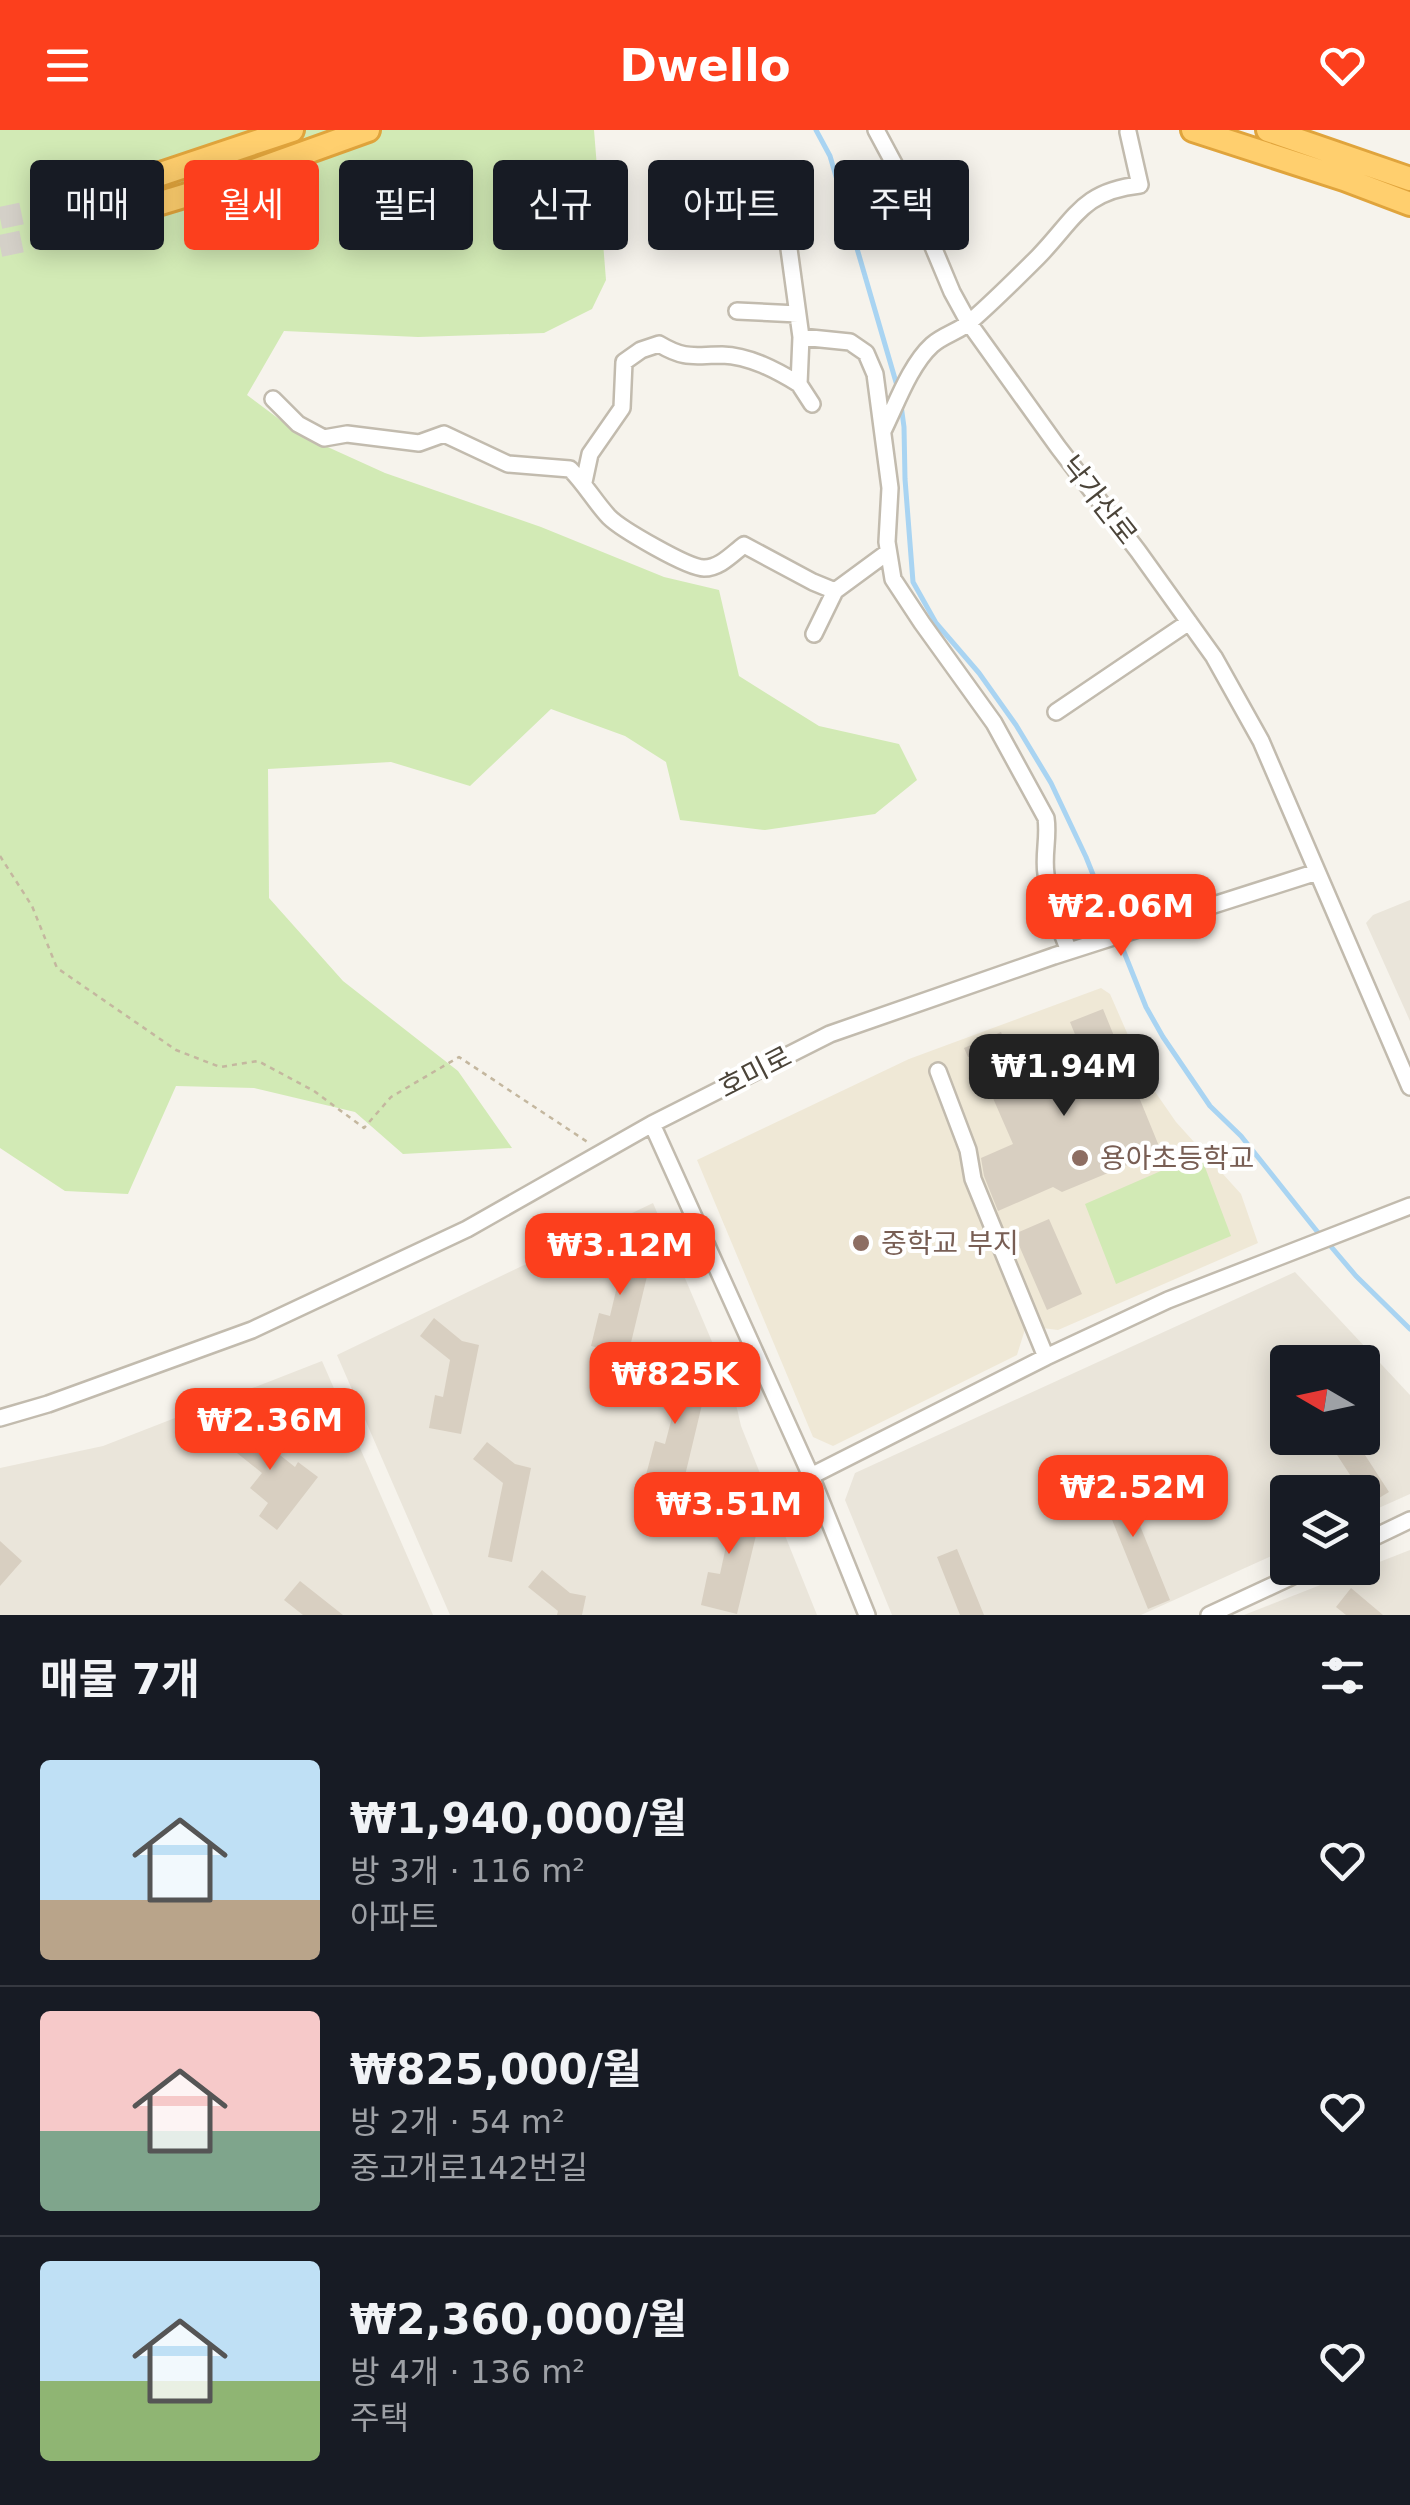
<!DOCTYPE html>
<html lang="ko">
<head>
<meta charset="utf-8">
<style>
	:root { --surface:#171b24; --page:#20242c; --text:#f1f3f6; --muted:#9ea1a6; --line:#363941; --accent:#fc3f1d }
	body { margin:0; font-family:"DejaVu Sans","Noto Sans KR",sans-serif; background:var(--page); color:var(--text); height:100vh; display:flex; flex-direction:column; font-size:38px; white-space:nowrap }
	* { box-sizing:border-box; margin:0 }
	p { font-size:32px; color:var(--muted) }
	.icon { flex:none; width:55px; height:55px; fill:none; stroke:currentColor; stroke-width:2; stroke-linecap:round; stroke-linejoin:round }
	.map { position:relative; height:1485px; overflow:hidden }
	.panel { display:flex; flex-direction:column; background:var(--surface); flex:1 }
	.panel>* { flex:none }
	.guide { position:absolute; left:30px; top:30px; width:1350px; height:90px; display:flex; gap:20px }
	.needle { width:65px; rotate:279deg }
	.fabs { position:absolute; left:1270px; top:1215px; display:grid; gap:20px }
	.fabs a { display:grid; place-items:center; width:110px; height:110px; border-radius:10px; background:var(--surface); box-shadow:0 5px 25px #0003; font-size:50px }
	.price { position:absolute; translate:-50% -85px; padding:0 22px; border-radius:20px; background:var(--accent); color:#fff; font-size:32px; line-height:65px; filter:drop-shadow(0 2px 5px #0008) }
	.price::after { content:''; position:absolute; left:50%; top:60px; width:30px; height:22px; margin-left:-15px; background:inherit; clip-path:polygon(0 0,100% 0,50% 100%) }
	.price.on { background:#222; color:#fff }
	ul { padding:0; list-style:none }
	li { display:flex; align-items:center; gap:30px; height:250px; padding:0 40px }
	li+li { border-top:2px solid var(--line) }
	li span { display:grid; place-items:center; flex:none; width:280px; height:200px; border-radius:10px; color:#555 }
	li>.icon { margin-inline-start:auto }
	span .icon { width:120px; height:120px; fill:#fffc; stroke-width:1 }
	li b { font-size:42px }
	h2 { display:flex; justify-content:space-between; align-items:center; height:120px; padding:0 40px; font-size:42px }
	.tag { padding:0 35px; border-radius:10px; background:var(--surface); box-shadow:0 5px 25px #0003; font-size:35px; line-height:90px }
	.tag.on { background:var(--accent); color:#fff }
	header { display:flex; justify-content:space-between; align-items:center; height:130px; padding:0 40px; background:var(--accent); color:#fff; font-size:45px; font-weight:700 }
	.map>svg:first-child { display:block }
	.residential { fill:#eae5da; fill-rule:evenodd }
	.education { fill:#efe8d6 }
	.green { fill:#d2eab5 }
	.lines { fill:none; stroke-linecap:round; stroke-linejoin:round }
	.stream { stroke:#a9d4f2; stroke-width:5 }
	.building { fill:#d8cfc1 }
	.highway-tunnel { stroke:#d4d0c8; stroke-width:22; stroke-dasharray:22 11; stroke-linecap:butt }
	.minor-casing { stroke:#c2bbae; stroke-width:20 }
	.highway-casing { stroke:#e0a43c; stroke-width:28 }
	.path { stroke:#c4b79f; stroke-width:2.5; stroke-dasharray:5 5; stroke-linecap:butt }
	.minor { stroke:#fff; stroke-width:15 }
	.highway { stroke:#ffcf6e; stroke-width:22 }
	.education-dot { fill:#8d6e63; stroke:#fff; stroke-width:4 }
	.labels { text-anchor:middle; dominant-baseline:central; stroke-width:8; stroke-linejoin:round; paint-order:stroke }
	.street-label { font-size:28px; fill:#4b4439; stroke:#fff }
	.education-label { font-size:28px; fill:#785e54; stroke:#fff; text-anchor:start }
</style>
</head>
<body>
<header><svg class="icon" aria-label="menu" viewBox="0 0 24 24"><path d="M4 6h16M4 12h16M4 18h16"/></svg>Dwello<svg class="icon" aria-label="heart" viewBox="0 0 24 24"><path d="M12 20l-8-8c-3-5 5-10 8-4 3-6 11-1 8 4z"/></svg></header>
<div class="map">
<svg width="1410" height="1485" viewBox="0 0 1410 1485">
	<rect width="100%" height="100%" fill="#f6f3ec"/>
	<path class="residential" d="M1410,770V891L1366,793L1373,785Z
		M653,1073L733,1261L741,1296L817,1485H450L337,1225Z
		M1295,1142L1410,1265V1364L1363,1385L1362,1362H1288L1287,1419L1141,1485H892L845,1370L855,1343ZM1288,1232H1362V1308H1288Z
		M322,1231L433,1485H0V1338L103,1316Z
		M1410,1420V1485H1244Z"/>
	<path class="education" d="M1101,858L1110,864L1149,953L1176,992L1241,1064L1258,1113L1058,1200L1026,1196L1017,1225L833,1316L813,1307L697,1030L909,929Z"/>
	<path class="green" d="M0,0H594L606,150L592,179L544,203L418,207L284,201L247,265L299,304L385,343L541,397L664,447L719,460L739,546L819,596L899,614L917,650L875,684L765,700L680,690L666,632L625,606L551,579L470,656L391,632L268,639L269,768L343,851L458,941L512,1018L403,1024L355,982L254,958L176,956L128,1064L65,1061L0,1018Z
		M1200,1024L1231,1106L1116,1154L1085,1074Z"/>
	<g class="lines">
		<path class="stream" d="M816,0L830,26L898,259
			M901,275L904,297L905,349L913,452L936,493L979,543L1016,595L1051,653L1086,727L1146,877L1163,907L1210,976L1241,1006L1320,1105
			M1328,1113L1356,1146L1410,1199"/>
	</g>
	<path class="building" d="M1103,879L1161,1021L1062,1062L1053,1057L998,1081L984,1046L981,1028L1013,1014L975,927H968L964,918L1001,902L1026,965L1089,939L1070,892Z
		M1049,1089L1082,1164L1047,1180L1014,1104Z
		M603,1106L632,1129L650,1134L628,1225L591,1216L599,1183L610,1186L619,1148L589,1124Z
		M434,1188L462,1211L479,1215L461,1304L429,1298L435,1265L443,1267L450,1230L420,1206Z
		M658,1235L687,1258L705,1262L683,1354L646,1345L655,1311L665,1314L675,1276L644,1252Z
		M232,1287L295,1337L298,1332L318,1347L277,1400L259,1386L268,1373L250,1358L262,1343L217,1307Z
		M1326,1308H1354L1389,1362L1369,1374Z
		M487,1312L515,1334L531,1338L512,1432L488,1427L503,1353L473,1329Z
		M1118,1341L1170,1470L1148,1479L1096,1350Z
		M712,1365L741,1388L759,1393L737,1484L701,1475L708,1442L720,1444L728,1407L698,1383Z
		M0,1411L22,1431L0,1456Z
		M957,1419L984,1485H960L937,1427Z
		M542,1440L570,1463L586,1466L582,1485H557L558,1481L528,1457Z
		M300,1451L343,1485H303L284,1470Z
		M1351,1458L1383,1485H1346L1336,1477Z"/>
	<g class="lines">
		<path class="highway-tunnel" d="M0,88L48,78
			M0,116L58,104"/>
		<defs>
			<path id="minor" d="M876,0L913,69L952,162L969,193L1058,317L1138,421L1214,527L1261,611L1410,957
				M720,74L783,75L801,207L799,254L812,274
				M737,181L798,184
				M801,207L850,212L866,223L875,244L890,358L887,412L893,449L922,493L994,593L1046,688C1049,707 1043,725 1046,744C1049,771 1059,796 1069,821
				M273,269L298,294L324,308L347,304L419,313L444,304L508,334L570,339C585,354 595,372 609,387C621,399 688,438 704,438C720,438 732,424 744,415L813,452L835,461
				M883,301C896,275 910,235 932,215C943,205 960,201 971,191C994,171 1017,148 1038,127C1075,89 1082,61 1140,55L1128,2
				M584,352L590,324L622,278L624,232L641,220L659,214C686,230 694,225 722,225C750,226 776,240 799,254
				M814,504L835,461L888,422
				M1056,582L1189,492
				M938,941L968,1020L973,1049L1046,1227
				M652,994L811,1346L867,1485
				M0,1288L48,1274L252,1200L467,1099L652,994L830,904L1054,826L1317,742
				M811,1346L1046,1227L1168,1170L1410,1076
				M1362,1413L1410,1390
				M1209,1485L1310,1438"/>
			<path id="highway" d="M1193,0L1344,49L1410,74
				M1268,0L1410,49
				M48,78L95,66L292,0
				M58,104L187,65L368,0"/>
		</defs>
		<use href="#minor" class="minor-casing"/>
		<use href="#highway" class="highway-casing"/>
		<path class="path" d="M0,726L32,776L57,838L176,920L220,937L258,931L314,961L364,998L391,967L459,927L589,1013"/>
		<use href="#minor" class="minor"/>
		<use href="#highway" class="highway"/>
	</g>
	<g class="education-dot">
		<circle cx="1080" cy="1028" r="10"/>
		<circle cx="861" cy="1113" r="10"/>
	</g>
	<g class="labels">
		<g class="street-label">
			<text transform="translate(1099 370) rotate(52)">낙가산로</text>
			<text transform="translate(755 942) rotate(-27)">호미로</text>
		</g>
		<g class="education-label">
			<text x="1100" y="1028">용아초등학교</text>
			<text x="881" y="1113">중학교 부지</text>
		</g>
	</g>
</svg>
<div class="fabs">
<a><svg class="needle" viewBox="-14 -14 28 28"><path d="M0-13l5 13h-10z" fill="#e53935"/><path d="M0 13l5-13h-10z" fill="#9ea1a6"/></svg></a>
<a><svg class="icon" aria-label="layers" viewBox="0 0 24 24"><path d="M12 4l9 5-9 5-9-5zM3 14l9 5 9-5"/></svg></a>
</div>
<b class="price" style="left:1121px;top:829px">₩2.06M</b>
<b class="price on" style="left:1064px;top:989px">₩1.94M</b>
<b class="price" style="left:620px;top:1168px">₩3.12M</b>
<b class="price" style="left:675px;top:1297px">₩825K</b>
<b class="price" style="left:270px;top:1343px">₩2.36M</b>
<b class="price" style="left:1133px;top:1410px">₩2.52M</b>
<b class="price" style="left:729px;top:1427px">₩3.51M</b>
<div class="guide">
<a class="tag">매매</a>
<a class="tag on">월세</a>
<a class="tag">필터</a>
<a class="tag">신규</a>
<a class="tag">아파트</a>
<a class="tag">주택</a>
</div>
</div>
<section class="panel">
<h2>매물 7개<svg class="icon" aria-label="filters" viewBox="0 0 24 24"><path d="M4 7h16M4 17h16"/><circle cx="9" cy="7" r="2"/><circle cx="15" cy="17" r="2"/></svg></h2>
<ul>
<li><span style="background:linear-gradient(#bfe0f5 70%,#b9a48a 0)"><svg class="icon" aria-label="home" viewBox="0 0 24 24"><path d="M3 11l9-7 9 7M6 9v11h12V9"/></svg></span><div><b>₩1,940,000/월</b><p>방 3개 · 116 m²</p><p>아파트</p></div><svg class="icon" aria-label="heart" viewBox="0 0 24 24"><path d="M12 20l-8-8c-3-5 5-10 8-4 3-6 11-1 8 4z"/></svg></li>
<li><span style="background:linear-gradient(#f6c9c9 60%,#7fa58c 0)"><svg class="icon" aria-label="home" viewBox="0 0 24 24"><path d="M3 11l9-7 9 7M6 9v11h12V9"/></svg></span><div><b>₩825,000/월</b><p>방 2개 · 54 m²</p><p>중고개로142번길</p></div><svg class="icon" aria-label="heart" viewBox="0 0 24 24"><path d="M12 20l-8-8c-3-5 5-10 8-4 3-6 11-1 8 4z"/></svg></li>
<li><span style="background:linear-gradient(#bfe0f5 60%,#8fb573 0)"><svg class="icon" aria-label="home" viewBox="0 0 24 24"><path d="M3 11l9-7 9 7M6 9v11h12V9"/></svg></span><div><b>₩2,360,000/월</b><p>방 4개 · 136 m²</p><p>주택</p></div><svg class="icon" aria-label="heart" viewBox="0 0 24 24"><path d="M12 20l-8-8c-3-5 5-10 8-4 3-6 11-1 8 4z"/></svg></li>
</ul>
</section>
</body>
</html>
